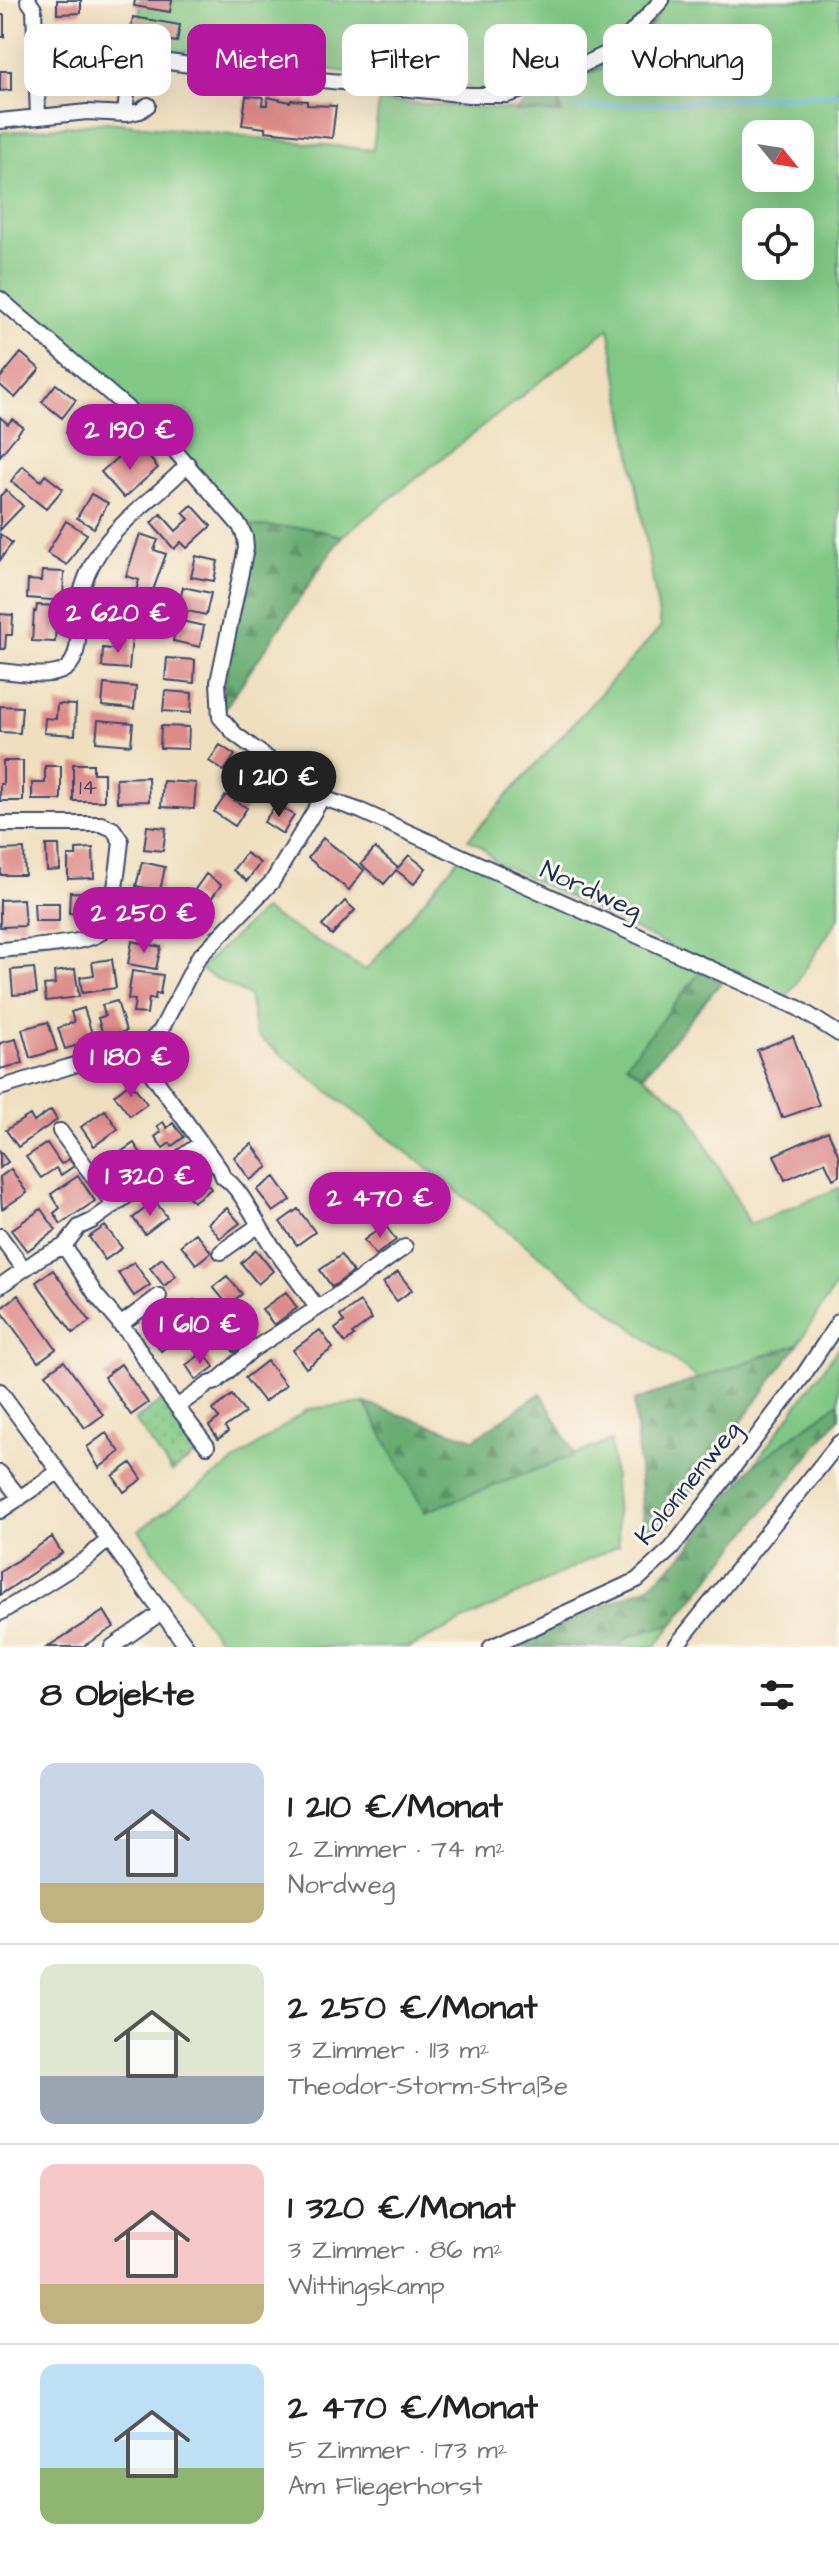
<!DOCTYPE html>
<html lang="de">
<head>
<meta charset="utf-8">
<style>
	:root { --surface:#fff; --page:#f6f6f6; --text:#222; --muted:#767676; --line:#e0e0e0; --accent:#b5179e }
	body { margin:0; font-family:"Architects Daughter",sans-serif; background:var(--page); color:var(--text); height:100vh; display:flex; flex-direction:column; font-size:30px; white-space:nowrap }
	* { box-sizing:border-box; margin:0 }
	p { font-size:26px; color:var(--muted) }
	.icon { flex:none; width:44px; height:44px; fill:none; stroke:currentColor; stroke-width:2; stroke-linecap:round; stroke-linejoin:round }
	.map { position:relative; height:1647px; overflow:hidden }
	.details { display:flex; flex-direction:column; background:var(--surface); flex:1 }
	.details>* { flex:none }
	.banner { position:absolute; left:24px; top:24px; width:792px; height:72px; display:flex; gap:16px }
	.needle { width:52px; rotate:120deg }
	.fabs { position:absolute; left:742px; top:120px; display:grid; gap:16px }
	.fabs a { display:grid; place-items:center; width:72px; height:72px; border-radius:16px; background:var(--surface); box-shadow:0 8px 32px #0002; font-size:40px }
	.price { position:absolute; translate:-50% -68px; padding:0 18px; border-radius:28px; background:var(--accent); color:#fff; font-size:26px; line-height:52px; filter:drop-shadow(0 2px 4px #0008) }
	.price::after { content:''; position:absolute; left:50%; top:48px; width:24px; height:18px; margin-left:-12px; background:inherit; clip-path:polygon(0 0,100% 0,50% 100%) }
	.price.active { background:#222; color:#fff }
	ul { padding:0; list-style:none }
	li { display:flex; align-items:center; gap:24px; height:200px; padding:0 40px }
	li+li { border-top:2px solid var(--line) }
	li span { display:grid; place-items:center; flex:none; width:224px; height:160px; border-radius:16px; color:#555 }
	li>.icon { margin-inline-start:auto }
	span .icon { width:96px; height:96px; fill:#fffc; stroke-width:1 }
	li b { font-size:34px }
	h2 { display:flex; justify-content:space-between; align-items:center; height:96px; padding:0 40px; font-size:34px }
	.chip { padding:0 28px; border-radius:16px; background:var(--surface); box-shadow:0 8px 32px #0002; font-size:28px; line-height:72px }
	.chip.active { background:var(--accent); color:#fff }
	.map>svg:first-child { display:block }
	.green { fill:#81c884; stroke:#4e7c71; stroke-width:2; fill-rule:evenodd }
	.forest { fill:url(#forest-firs); stroke:#426e68; stroke-width:2 }
	.park { fill:url(#park-dots); stroke:#4e7c71; stroke-width:2 }
	.lines { fill:none; stroke-linecap:round; stroke-linejoin:round }
	.stream { stroke:#71bae9; stroke-width:4 }
	.building { fill:#dd8b89 }
	.minor-casing { stroke:#3b496d; stroke-width:18 }
	.minor { stroke:#fff; stroke-width:14 }
	.labels { text-anchor:middle; dominant-baseline:central; stroke-width:6; stroke-linejoin:round; paint-order:stroke }
	.number-label { font-size:22px; fill:#4c4669 }
	.street-label { font-size:26px; fill:#1b2f5e; stroke:#fbf7ec }
</style>
</head>
<body>
<div class="map">
<svg width="839" height="1647" viewBox="0 0 839 1647">
	<defs>
		<pattern id="forest-firs" width="22" height="20" patternUnits="userSpaceOnUse" patternTransform="scale(2)"><rect width="22" height="20" fill="#68ac72"/><path d="M5 1l3.5 6h-7zM16 11l3.5 6h-7z" fill="#558c61"/></pattern>
		<pattern id="park-dots" width="8" height="8" patternUnits="userSpaceOnUse" patternTransform="scale(2)"><rect width="8" height="8" fill="#81c884"/><path d="M2 2h.1M6 6h.1" fill="none" stroke="#69a36f" stroke-width="1.8" stroke-linecap="round"/></pattern>
	</defs>
	<rect width="100%" height="100%" fill="#fbf7ec"/>
	<filter id="ink" filterUnits="userSpaceOnUse"><feTurbulence type="fractalNoise" baseFrequency=".0125" numOctaves="2"/><feDisplacementMap in="SourceGraphic" scale="16" xChannelSelector="R" yChannelSelector="G"/><feConvolveMatrix kernelMatrix="1 2 1 2 8 2 1 2 1" color-interpolation-filters="sRGB"/></filter>
	<filter id="wash" filterUnits="userSpaceOnUse"><feTurbulence type="fractalNoise" baseFrequency=".006" numOctaves="4" result="noise"/><feDisplacementMap in="SourceGraphic" scale="32" xChannelSelector="R" yChannelSelector="G"/><feGaussianBlur stdDeviation="1.8" result="paint"/><feColorMatrix in="noise" values="0 0 0 0 0 0 0 0 0 0 0 0 0 0 0 0 0 1.4 0 .05"/><feComposite in="paint" operator="in"/></filter>
	<g filter="url(#wash)">
		<rect width="100%" height="100%" fill="#efdfbf"/>
		<path class="green" d="M139,0H662L616,49L507,95H469V87L141,46Z
			M665,0H839V917L784,1002L496,862L481,846L468,839L661,627L609,328L342,536L310,528L252,526L0,290V133L107,122L373,150L379,101L561,113L555,88L635,54ZM756,134H800V178H756ZM756,222H800V266H756Z
			M460,857L701,971L627,1064L686,1108L750,1224L839,1188V1280L798,1344L698,1379L256,1035L249,996L199,969L263,910L366,970Z
			M839,1347V1402L753,1466Z
			M365,1403L426,1511L611,1441L619,1545L410,1647H224L139,1530L308,1409Z
			M673,1624L655,1647H618L629,1636Z"/>
		<path class="forest" d="M665,0L635,54L555,88L562,113L515,111L547,86L616,49Z
			M252,526L310,528L342,536L219,717Z
			M701,971L722,981L643,1076L626,1064Z
			M798,1344L665,1527L644,1534L634,1401Z
			M541,1393L575,1455L425,1512L365,1403L474,1439Z
			M839,1402V1418L673,1624L629,1636L618,1647H511L649,1586L682,1556L753,1466Z"/>
		<path class="park" d="M165,1399L202,1450L172,1472L135,1420Z"/>
		<g class="lines">
			<path class="stream" d="M575,108L839,93"/>
		</g>
		<g id="blocks">
			<path class="building" d="M57,0H81V13L57,14Z
				M135,0H172L170,12L134,6Z
				M0,15H4V37H0Z
				M133,17L180,25L177,42L130,34Z
				M61,25H89V51H61Z
				M506,39L528,43L525,65L503,61Z
				M91,58V69H81L82,88H60V60Z
				M0,71H11V90L0,91Z
				M246,96L263,97L262,105H267L268,97L290,102L291,100L307,101V105L336,106L332,138L265,131V128L242,125Z
				M21,353L40,369L15,398L0,385V378Z
				M56,384L76,400L62,418L42,402Z
				M84,411L105,428L87,449L66,433Z
				M0,417L8,424L12,419L23,427L0,456Z
				M140,446L158,468L124,498L101,472L119,456L123,461Z
				M23,466L41,481L45,475L63,489L46,509L11,481Z
				M6,490L23,506L0,530V496Z
				M91,494L108,503L94,528L77,518Z
				M192,505L211,526L187,548L181,542L174,549L151,523L161,514L176,531L189,519L183,513Z
				M66,521L87,534L67,565L47,553Z
				M0,534L12,543L0,560Z
				M140,534L158,540L154,550L166,554L151,596L136,591L139,580L126,576Z
				M196,556L218,561L214,581L191,577Z
				M42,571L64,572L63,601L27,598L28,580L41,581Z
				M183,587L211,593L206,615L178,609Z
				M108,604L142,606L140,629L106,626Z
				M37,605L57,606L55,642L32,641L34,611L36,612Z
				M0,614L13,615L12,635H6L5,649H0Z
				M177,620L204,626L200,647L173,641Z
				M118,636L132,637L129,669L102,667L103,648L117,650Z
				M167,658L195,660L194,683L165,680Z
				M104,684L136,687L134,709L102,706Z
				M165,691L192,693L191,713L163,711Z
				M57,704L76,705L75,735L44,733L45,718L56,719Z
				M0,706L22,707L20,733L0,732Z
				M98,720L133,723L131,745L96,742Z
				M161,726L189,727L188,749L160,748Z
				M220,745L235,755L224,771L209,761Z
				M3,761H23V801H0V784H3Z
				M73,764H93V773H104V801H73Z
				M45,766H61V800H32V783H45Z
				M148,777L149,801L117,802L116,778Z
				M163,781L196,783L194,809L161,807Z
				M226,795L247,808L235,826L214,812Z
				M276,804L294,815L283,834L264,822Z
				M147,826L166,828L163,851L144,849Z
				M323,838L364,870L349,890L308,858Z
				M46,845H59L60,870L47,871Z
				M93,848L94,878L68,879V856H76V849Z
				M375,848L398,868L409,855L426,868L414,884L396,870L384,884L361,864Z
				M24,849L25,875H1L0,850Z
				M246,853L260,863L247,881L233,870Z
				M142,862L165,867L160,891L136,886Z
				M206,874L221,885L206,906L191,895Z
				M70,892L94,893L93,914L69,913Z
				M23,899L25,926L0,927V900Z
				M345,901L355,910L332,935L322,926Z
				M34,903H59V921H35Z
				M133,906L157,910L154,930L130,927Z
				M132,941L161,947L156,969L128,964Z
				M112,959L116,988L82,993L80,977L94,975L92,962Z
				M34,968L37,993L13,995L11,970Z
				M75,969L79,997L46,1001L44,985L55,984L54,972Z
				M132,971L163,975L160,994L156,993L155,999L149,998L147,1014L133,1013L135,1000L128,999Z
				M117,1001L126,1031L104,1038L98,1018L105,1016L102,1005Z
				M84,1008L94,1040L65,1049L58,1028L74,1022L71,1012Z
				M48,1022L57,1050L30,1058L22,1029Z
				M793,1036L819,1105L782,1118L757,1050Z
				M16,1039L23,1063L0,1069V1043Z
				M131,1082L147,1104L130,1116L114,1095Z
				M51,1110L57,1120L18,1147L6,1130L30,1115L34,1122Z
				M105,1110L118,1129L94,1146L81,1127Z
				M163,1122L167,1128L173,1123L184,1137L172,1146L170,1143L163,1148L155,1137L161,1132L157,1126Z
				M828,1131L839,1156V1176L833,1179L825,1162L785,1180L774,1155Z
				M47,1143L61,1164L69,1159L74,1166L61,1175L56,1168L41,1178L26,1157Z
				M134,1143L146,1161L117,1180L105,1163Z
				M252,1144L268,1167L250,1180L234,1157Z
				M0,1151L8,1162L0,1168Z
				M193,1165L211,1189L193,1202L175,1179Z
				M11,1169L27,1193L2,1209L0,1177Z
				M78,1176L95,1201L61,1224L54,1213L60,1208L51,1194Z
				M275,1177L291,1200L273,1212L257,1190Z
				M155,1201L167,1217L145,1234L133,1218Z
				M227,1208L240,1223L220,1238L208,1223Z
				M41,1209L56,1230L27,1251L11,1230Z
				M298,1209L315,1232L297,1245L280,1222Z
				M385,1225L396,1240L376,1255L364,1240Z
				M105,1226L122,1248L105,1260L89,1237Z
				M196,1233L211,1252L196,1264L181,1245Z
				M256,1250L273,1271L258,1284L241,1263Z
				M341,1255L353,1272L332,1287L320,1270Z
				M162,1258L176,1276L164,1286L150,1268Z
				M134,1262L150,1285L134,1296L118,1273Z
				M53,1270L90,1321L73,1333L36,1282Z
				M398,1272L412,1290L397,1301L383,1283Z
				M227,1276L242,1294L228,1305L213,1287Z
				M286,1292L297,1308L274,1325L262,1309Z
				M18,1295L56,1349L38,1362L0,1309Z
				M194,1300L210,1320L195,1333L179,1313Z
				M360,1302L372,1319L352,1334L354,1336L345,1343L335,1329L344,1322L340,1316Z
				M239,1320L253,1337L234,1352L220,1335Z
				M170,1322L181,1336L161,1351L151,1336Z
				M320,1330L333,1348L306,1368L293,1350Z
				M204,1352L214,1367L196,1380L186,1365Z
				M64,1361L103,1415L85,1428L46,1374Z
				M267,1361L286,1385L264,1402L245,1378Z
				M121,1364L148,1403L131,1415L104,1377Z
				M232,1395L245,1413L225,1427L228,1432L218,1439L209,1426L219,1418L213,1410Z
				M106,1433L120,1452L99,1468L87,1447Z
				M131,1463L142,1479L124,1492L113,1476Z
				M52,1537L62,1553L0,1595V1572Z
				M104,1611L114,1627L82,1647H47Z"/>
		</g>
	</g>
	<g filter="url(#ink)">
		<use href="#blocks" fill-opacity="0" stroke="#3b496d" stroke-width="2"/>
		<g class="lines">
			<defs>
				<path id="minor" d="M28,0L34,9L38,117
					M125,114L129,73L133,57L233,71L469,95H507L547,82L616,49L662,0
					M0,121L87,112L127,114L140,111L148,105
					M0,299L170,445L240,526L245,537L246,548L218,682L220,717L235,734L320,797L318,805L272,882L198,958L161,1030L150,1041L136,1046L0,1088
					M0,671C18,672 52,680 67,668C83,654 77,621 79,602C81,592 84,582 88,573C109,524 154,501 188,464
					M320,797L361,811L798,1008L839,1034
					M0,824H101L113,829L121,841C119,860 113,921 100,933C88,944 19,948 0,950
					M136,1046L148,1069L220,1169L223,1177C242,1188 259,1229 273,1247C287,1267 303,1287 317,1308
					M60,1131L114,1205
					M0,1236L24,1269
					M64,1246L96,1295L132,1338L164,1390L207,1446
					M221,1252L259,1225
					M0,1286L40,1258L64,1246L79,1227L92,1221L201,1143
					M120,1325L159,1296
					M0,1391L187,1647
					M178,1406L209,1384L216,1382L252,1350L330,1300L405,1247
					M0,1473L20,1498
					M0,1511L58,1472
					M0,1613L86,1559L108,1540
					M112,1647L162,1612
					M491,1647L637,1580L671,1549L803,1376L839,1321
					M675,1647L839,1443"/>
			</defs>
			<use href="#minor" class="minor-casing"/>
			<use href="#minor" class="minor"/>
		</g>
	</g>
	<g class="labels">
		<g class="number-label">
			<text x="88" y="787">14</text>
		</g>
		<g class="street-label">
			<text transform="translate(591 890) rotate(24)">Nordweg</text>
			<text transform="translate(688 1483) rotate(-51)">Kolonnenweg</text>
		</g>
	</g>
</svg>
<div class="fabs">
<a><svg class="needle" viewBox="-14 -14 28 28"><path d="M0-13l5 13h-10z" fill="#e53935"/><path d="M0 13l5-13h-10z" fill="#767676"/></svg></a>
<a><svg class="icon" aria-label="locate" viewBox="0 0 24 24"><circle cx="12" cy="12" r="6"/><path d="M12 2v4M12 18v4M2 12h4M18 12h4"/></svg></a>
</div>
<b class="price" style="left:130px;top:472px">2 190 €</b>
<b class="price" style="left:118px;top:655px">2 620 €</b>
<b class="price active" style="left:279px;top:819px">1 210 €</b>
<b class="price" style="left:144px;top:955px">2 250 €</b>
<b class="price" style="left:131px;top:1099px">1 180 €</b>
<b class="price" style="left:150px;top:1218px">1 320 €</b>
<b class="price" style="left:380px;top:1240px">2 470 €</b>
<b class="price" style="left:200px;top:1366px">1 610 €</b>
<div class="banner">
<a class="chip">Kaufen</a>
<a class="chip active">Mieten</a>
<a class="chip">Filter</a>
<a class="chip">Neu</a>
<a class="chip">Wohnung</a>
</div>
</div>
<section class="details">
<h2>8 Objekte<svg class="icon" aria-label="filters" viewBox="0 0 24 24"><path d="M4 7h16M4 17h16"/><circle cx="9" cy="7" r="2"/><circle cx="15" cy="17" r="2"/></svg></h2>
<ul>
<li><span style="background:linear-gradient(#c9d6e8 75%,#c2b280 0)"><svg class="icon" aria-label="home" viewBox="0 0 24 24"><path d="M3 11l9-7 9 7M6 9v11h12V9"/></svg></span><div><b>1 210 €/Monat</b><p>2 Zimmer · 74 m²</p><p>Nordweg</p></div></li>
<li><span style="background:linear-gradient(#dfe7d0 70%,#9aa5b1 0)"><svg class="icon" aria-label="home" viewBox="0 0 24 24"><path d="M3 11l9-7 9 7M6 9v11h12V9"/></svg></span><div><b>2 250 €/Monat</b><p>3 Zimmer · 113 m²</p><p>Theodor-Storm-Straße</p></div></li>
<li><span style="background:linear-gradient(#f6c9c9 75%,#c2b280 0)"><svg class="icon" aria-label="home" viewBox="0 0 24 24"><path d="M3 11l9-7 9 7M6 9v11h12V9"/></svg></span><div><b>1 320 €/Monat</b><p>3 Zimmer · 86 m²</p><p>Wittingskamp</p></div></li>
<li><span style="background:linear-gradient(#bfe0f5 65%,#8fb573 0)"><svg class="icon" aria-label="home" viewBox="0 0 24 24"><path d="M3 11l9-7 9 7M6 9v11h12V9"/></svg></span><div><b>2 470 €/Monat</b><p>5 Zimmer · 173 m²</p><p>Am Fliegerhorst</p></div></li>
</ul>
</section>
</body>
</html>
